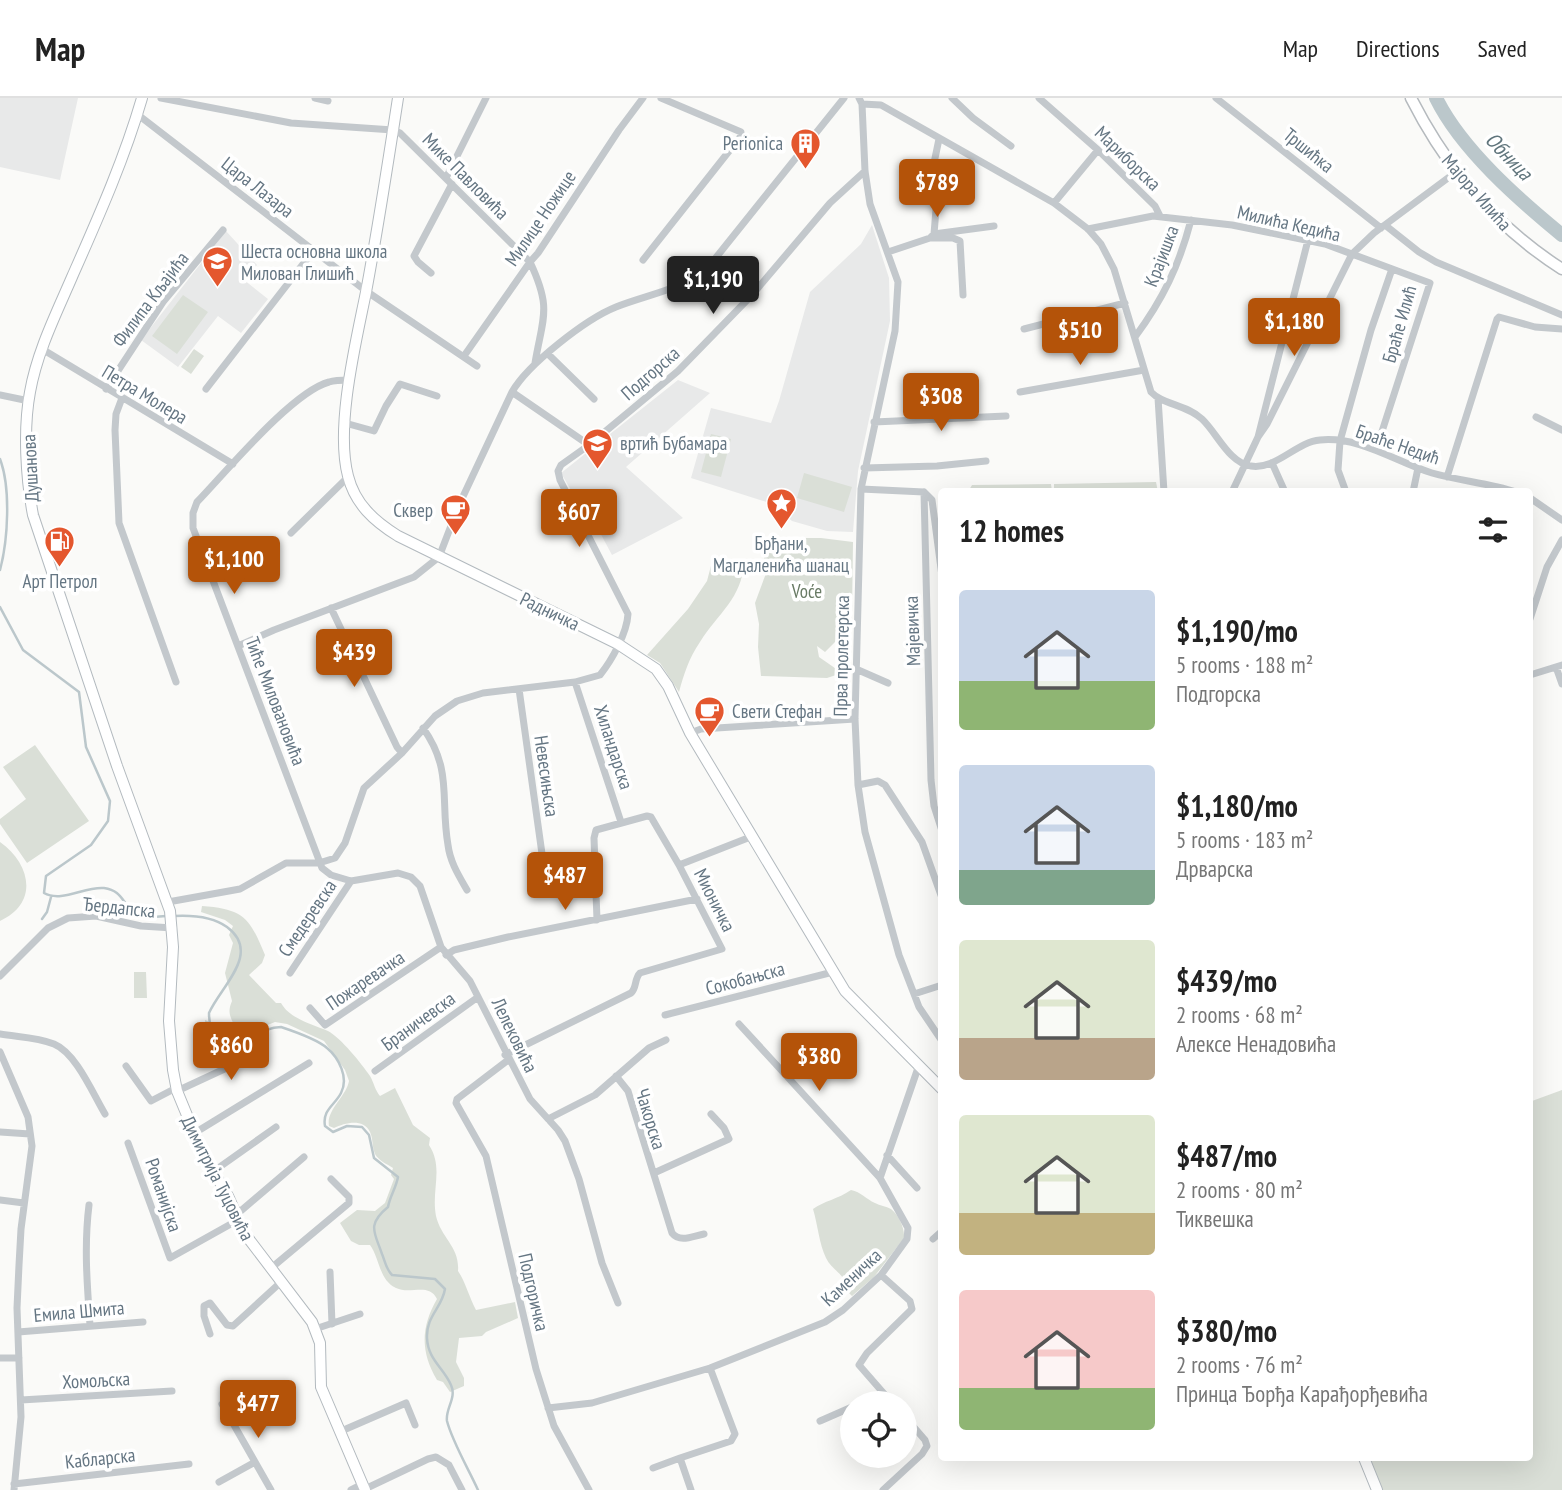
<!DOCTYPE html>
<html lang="en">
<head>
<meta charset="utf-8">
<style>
	:root { --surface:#fff; --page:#f6f6f6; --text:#222; --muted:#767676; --line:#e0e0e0; --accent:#b45309 }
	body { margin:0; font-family:"PT Sans Narrow",sans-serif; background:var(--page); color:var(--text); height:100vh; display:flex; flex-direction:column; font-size:26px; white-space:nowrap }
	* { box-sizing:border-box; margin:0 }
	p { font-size:23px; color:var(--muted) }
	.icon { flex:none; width:38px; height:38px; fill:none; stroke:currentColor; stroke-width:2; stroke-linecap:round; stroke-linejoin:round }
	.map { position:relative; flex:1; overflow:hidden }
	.sheet { position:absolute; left:938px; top:390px; width:595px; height:973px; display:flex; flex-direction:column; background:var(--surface); border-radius:7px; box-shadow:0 7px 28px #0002 }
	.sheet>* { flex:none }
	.buttons { position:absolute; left:840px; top:1293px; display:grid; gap:14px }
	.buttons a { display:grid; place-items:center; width:77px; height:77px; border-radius:50%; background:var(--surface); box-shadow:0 7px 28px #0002; font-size:35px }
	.price { position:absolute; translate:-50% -60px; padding:0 16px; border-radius:7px; background:var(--accent); color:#fff; font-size:23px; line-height:46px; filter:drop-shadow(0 2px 4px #0008) }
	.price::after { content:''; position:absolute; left:50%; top:42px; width:21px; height:16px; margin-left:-10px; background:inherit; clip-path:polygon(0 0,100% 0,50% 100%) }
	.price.on { background:#222; color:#fff }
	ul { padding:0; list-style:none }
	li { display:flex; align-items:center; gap:21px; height:175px; padding:0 21px }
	li span { display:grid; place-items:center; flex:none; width:196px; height:140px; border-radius:7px; color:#555 }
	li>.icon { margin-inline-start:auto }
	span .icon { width:84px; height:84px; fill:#fffc; stroke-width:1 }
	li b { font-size:30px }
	h2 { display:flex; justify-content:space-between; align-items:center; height:84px; padding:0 21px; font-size:30px }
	header { display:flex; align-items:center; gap:42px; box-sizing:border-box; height:98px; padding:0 35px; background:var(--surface); border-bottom:2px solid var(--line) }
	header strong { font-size:33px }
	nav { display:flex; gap:38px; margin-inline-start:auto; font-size:24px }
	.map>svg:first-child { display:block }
	.built { fill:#e8e9e9 }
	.green { fill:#dadfd7 }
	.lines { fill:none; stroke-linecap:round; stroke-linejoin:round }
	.stream { stroke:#bbc7cb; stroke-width:2.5 }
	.river { stroke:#bbc7cb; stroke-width:14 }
	.secondary-casing { stroke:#b3babf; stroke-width:12 }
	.primary-casing { stroke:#b5babe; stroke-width:13 }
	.street { stroke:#c3c8cc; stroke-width:7 }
	.secondary { stroke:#fff; stroke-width:10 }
	.primary { stroke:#fff; stroke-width:10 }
	.labels { text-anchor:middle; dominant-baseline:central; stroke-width:7; stroke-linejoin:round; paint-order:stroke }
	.poi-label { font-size:19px; fill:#657683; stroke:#fff; text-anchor:start }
	.street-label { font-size:19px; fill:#657683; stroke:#fff }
	.park-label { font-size:19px; fill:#687a64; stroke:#fff }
	.water-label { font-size:21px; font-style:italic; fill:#60757c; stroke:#fff }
</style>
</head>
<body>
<header>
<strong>Map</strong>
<nav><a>Map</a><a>Directions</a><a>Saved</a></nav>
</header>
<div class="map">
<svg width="1562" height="1392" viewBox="0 0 1562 1392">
	<rect width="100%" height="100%" fill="#fafaf8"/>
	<path class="built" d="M0,0H78L60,82L0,69Z
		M872,127L889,180L890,223L858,373L853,434L827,433L792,423L773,406L691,380L711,310L771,325L779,303L810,194L861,146Z
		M226,133L257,167L244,182L268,201L241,235L218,218L178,269L141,242Z
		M678,282L710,295L626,369L683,420L612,457L583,403L579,406L561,375Z"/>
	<path class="green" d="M183,197L208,214L177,256L152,238Z
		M194,251L204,258L191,276L181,269Z
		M711,336L731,341L721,379L701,374Z
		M804,375L852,389L844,414L797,400Z
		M1156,384L1158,394H1054V386Z
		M1051,386L1052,394H968L972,387Z
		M776,440H821L853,444L852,517L841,523L835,544L825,554L817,548L819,559L842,575L827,580L761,578L758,549L759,526L755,505L765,478L764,452Z
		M713,460L744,464C742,501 718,515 700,544C689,560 684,576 679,594L660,565L647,557L688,511L707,483Z
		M35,647L89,723L27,765L0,726V721L26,701L3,669Z
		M0,744C31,766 39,805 0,823Z
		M202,808C245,811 250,821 265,857L262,865L249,877L276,905H281C290,921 312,926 328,933C341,940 362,966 370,978C374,985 375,992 380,998L395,990L413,1027L430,1040L429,1047C444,1070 431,1092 436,1118C441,1140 460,1149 458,1173C466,1185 469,1199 476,1212L515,1204L518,1220L486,1234L482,1238L459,1240L456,1264L464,1280V1288L450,1294L443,1284L437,1282C420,1253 421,1229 437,1201C429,1184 410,1197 396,1190C379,1182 380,1161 370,1147H359L351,1143L340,1125L357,1112L375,1113L385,1105L394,1081L391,1077L393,1070C387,1066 379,1063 375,1056C372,1049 373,1040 370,1034C363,1020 345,1025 334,1030L329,1028C326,1012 346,999 349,983L345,972L324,943L287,926L275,924L255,932L259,941L248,954L227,963L222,950L206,944L205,922L214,926L218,935L227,938L235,935C235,921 225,919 232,903L225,875L233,845L229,837L233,828L225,822L201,814Z
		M134,874H146L147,900H134Z
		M1562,992V1392H1381L1367,1360H1530L1532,1003Z
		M851,1092C861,1094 866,1101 875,1105C880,1108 886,1108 891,1111C899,1117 905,1131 904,1140L874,1179L852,1198L846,1192C847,1176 832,1173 826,1160C819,1145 818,1128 813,1111C824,1103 838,1101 851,1092Z"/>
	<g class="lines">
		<path class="stream" d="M0,361C11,390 8,442 0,472
			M0,509L23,552L79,594L86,649L110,703L108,723L91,747L46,778L44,795C62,805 85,788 104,790C123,793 121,804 134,814C143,821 155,819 166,818
			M173,818C190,817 212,818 227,829C262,855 221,888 209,915C209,928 215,950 233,947C250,943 263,929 281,929C293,933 318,942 327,950C339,960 349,980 341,995C335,1007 322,1012 325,1028L333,1034L347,1028L362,1029L369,1037L374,1060L398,1079C396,1090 390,1098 388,1109C366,1127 375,1135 382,1156C385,1163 386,1171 392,1177L435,1181L445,1191C442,1210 426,1218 427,1240C428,1262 444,1270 451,1287C457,1300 445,1311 447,1323C452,1343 469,1372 478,1392
			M42,821L47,814L51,799"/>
		<path class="river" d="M1436,0C1461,51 1518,101 1562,137"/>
		<defs>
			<path id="secondary" d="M142,0C124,62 98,120 72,179C56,216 37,254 30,294C23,331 26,381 33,417L117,668L170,813L173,849L169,923L173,972L177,993L203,1056L228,1098L245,1136L312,1224L320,1245L321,1289L365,1392
				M398,0C388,65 378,130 366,194C356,244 335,329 348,378C355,406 374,423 398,438L618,546L656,571L668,588L690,635L845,893L942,991
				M1364,1360L1377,1392"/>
			<path id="primary" d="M1411,0C1446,69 1496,129 1562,171"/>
		</defs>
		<use href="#secondary" class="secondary-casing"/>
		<use href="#primary" class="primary-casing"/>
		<path class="street" d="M161,0L291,25L393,32L400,35L530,164C552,211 543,218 535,265
			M315,0L328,3
			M859,0L862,6L865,73L870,106L898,184L895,233L861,391L855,621L858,687L865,734L899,857L919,909L942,943
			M952,0L973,20L1011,48
			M1039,0L1098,52L1155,108L1160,118
			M1216,0L1381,130
			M862,6L881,7L1054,105L1088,131L1101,146L1114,171L1151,294C1163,307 1186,306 1202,321C1217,335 1229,365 1251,368C1276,372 1296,344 1320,342C1360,338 1396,364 1432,375C1460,383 1489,385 1516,394
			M137,16L366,193L477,268
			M446,80L486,0
			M1054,105L1098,52
			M1385,127L1419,154L1436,164L1562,217
			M1088,131L1153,118L1232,127L1325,146L1430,185L1376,352
			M934,136L937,99L934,65L939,41
			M930,140H953L960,143L963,197
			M888,154L930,140L934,136L994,128
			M643,162L741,38V34L661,0
			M431,175L418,164L414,158L452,86
			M1024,231L1125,205
			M1135,239C1163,201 1179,168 1191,122
			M42,251L233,366
			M548,256L594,301
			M464,258L530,164L538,155L619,32L643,0
			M350,282C343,282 335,282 329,284C292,294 226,374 197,404L193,415V430L322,770L331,777L351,783L398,775L411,779L420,788L441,849L470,883L530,1001L558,1032L565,1043L579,1081L602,1165L618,1205
			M106,291L163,204L223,132
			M206,291L314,152
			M512,294L589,347
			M1020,294L1144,272
			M0,297L29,303
			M122,300L116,316L115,332L119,425L176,584
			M1158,300L1164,394
			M1536,319L1562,332
			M874,324L1006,318
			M345,325L374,333L386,308L400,286L437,298
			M1258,339L1267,326L1352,156L1374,135L1456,74
			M1272,365L1285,394
			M864,370L937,368L986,363
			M1447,379L1497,221L1499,219L1535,229L1562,231
			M861,391L924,394L931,682L934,708L942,733
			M924,394L932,402L942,478
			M1232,394L1258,339L1308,142
			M1346,394L1338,372L1340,343L1371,232L1392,171
			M1413,394L1418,370
			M1530,400L1562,422
			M291,435L348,379
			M331,510L397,649L402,655
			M1530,521L1547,469L1562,442
			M238,548L274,532L414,479L439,459L459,407L512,294C528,266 586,221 616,209C646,197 680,192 706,172L844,0
			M1556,569L1562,586
			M856,571L888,585
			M1530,577L1562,567
			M575,584L621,724
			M519,591L544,770
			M423,630C453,672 440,702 448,747C450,764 459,778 467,792
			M690,635L701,631L855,621
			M858,687L878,683L885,687L922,744L942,800
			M168,804L240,791L286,765H319L335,760L345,745L364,690L402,655L435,618L457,603L483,595L575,584L600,577C612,562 627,535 628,516L560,382L558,373L561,367L589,347L678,273L752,197L830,105L865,73
			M597,822L594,740L596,732L647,718L651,719L679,767
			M446,857L454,852L508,839L697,801
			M290,875L351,783
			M0,878L48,830L68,820L96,818L141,828L173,830
			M914,896L942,887
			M310,910L325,927L441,849
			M665,917L833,874
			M0,936C18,939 37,939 54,946C76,955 93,996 105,1016
			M0,954L28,1019L32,1048L21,1131L19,1167L17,1210L21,1319L14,1392
			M505,957L631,895C637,890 634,881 640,875L722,851L679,767L753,738
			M508,962L457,1001L456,1005L486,1058L536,1271L554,1328L589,1392
			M126,968L151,1003L176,990
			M375,973L478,899
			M616,978L628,993L672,1135C680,1145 693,1138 704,1136
			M177,993L246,961L265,944
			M548,1021L595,997L649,950L666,942
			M0,1034L30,1036
			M193,1036L309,965
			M128,1045L170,1160L238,1122
			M887,1057L917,1090
			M214,1073L276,1029
			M654,1075L729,1041L724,1030L711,1016
			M880,1080L919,967
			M0,1102L24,1105
			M89,1107C84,1147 87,1186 90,1227
			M236,1117L304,1059
			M933,1141L942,1133
			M270,1171L349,1105V1099L331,1081
			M330,1174L332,1226
			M881,1177L910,1203L912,1211L867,1255L859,1267L893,1306
			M315,1231L360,1216
			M18,1234L143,1224
			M210,1236L204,1218V1208L210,1205L227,1227L233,1228L281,1184
			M0,1260H19
			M21,1302L172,1293
			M222,1306L271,1392
			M860,1306L883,1295
			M548,1310L592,1305L710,1270L825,1224L843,1212L881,1177L907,1141L908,1130L880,1080L739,926
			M820,1323L852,1309
			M339,1334L406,1305L415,1327
			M653,1370L680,1360
			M219,1384L255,1364
			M14,1386L189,1366
			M365,1391L428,1361L436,1359L449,1367L462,1392
			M351,1392L363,1386
			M691,1392L680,1360L731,1343L735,1336L710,1270
			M883,1392L922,1356L927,1348L925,1342L905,1319"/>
		<use href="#secondary" class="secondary"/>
		<use href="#primary" class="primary"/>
	</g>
	<defs>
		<symbol id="building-pin" viewBox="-11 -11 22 30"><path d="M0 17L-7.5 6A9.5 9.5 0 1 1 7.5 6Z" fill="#e4572e" stroke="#fff"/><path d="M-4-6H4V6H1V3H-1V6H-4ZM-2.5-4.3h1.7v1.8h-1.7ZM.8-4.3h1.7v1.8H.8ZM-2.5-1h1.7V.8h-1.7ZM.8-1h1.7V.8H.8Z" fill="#fff"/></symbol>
		<symbol id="school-pin" viewBox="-11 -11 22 30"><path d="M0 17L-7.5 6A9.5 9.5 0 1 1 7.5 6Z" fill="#e4572e" stroke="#fff"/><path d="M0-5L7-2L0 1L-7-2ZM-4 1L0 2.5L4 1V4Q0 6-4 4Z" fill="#fff"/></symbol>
		<symbol id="sight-pin" viewBox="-11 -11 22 30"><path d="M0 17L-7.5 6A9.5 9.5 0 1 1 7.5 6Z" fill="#e4572e" stroke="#fff"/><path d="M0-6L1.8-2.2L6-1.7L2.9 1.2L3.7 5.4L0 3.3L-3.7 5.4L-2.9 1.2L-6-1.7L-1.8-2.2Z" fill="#fff"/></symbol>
		<symbol id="cafe-pin" viewBox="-11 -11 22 30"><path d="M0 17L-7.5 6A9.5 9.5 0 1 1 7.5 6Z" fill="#e4572e" stroke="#fff"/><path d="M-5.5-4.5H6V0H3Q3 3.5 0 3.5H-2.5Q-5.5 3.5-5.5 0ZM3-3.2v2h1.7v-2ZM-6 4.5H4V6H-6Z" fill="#fff"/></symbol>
		<symbol id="fuel-pin" viewBox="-11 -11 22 30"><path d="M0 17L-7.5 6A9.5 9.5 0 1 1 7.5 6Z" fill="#e4572e" stroke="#fff"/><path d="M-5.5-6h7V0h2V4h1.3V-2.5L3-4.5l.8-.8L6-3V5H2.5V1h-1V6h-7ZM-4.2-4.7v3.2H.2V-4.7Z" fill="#fff"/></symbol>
	</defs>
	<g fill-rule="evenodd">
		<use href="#building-pin" x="788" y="28" width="35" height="47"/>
		<use href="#school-pin" x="200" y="146" width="35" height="47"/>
		<use href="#school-pin" x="580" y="328" width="35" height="47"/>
		<use href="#sight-pin" x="764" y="388" width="35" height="47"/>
		<use href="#cafe-pin" x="438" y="394" width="35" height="47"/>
		<use href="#fuel-pin" x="42" y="426" width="35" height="47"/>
		<use href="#cafe-pin" x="692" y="596" width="35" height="47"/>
	</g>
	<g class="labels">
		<g class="poi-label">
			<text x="783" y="45" text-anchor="end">Perionica</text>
			<text x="241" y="153">Шеста основна школа<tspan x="241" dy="22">Милован Глишић</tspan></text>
			<text x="620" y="345">вртић Бубамара</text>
			<text x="433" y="412" text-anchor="end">Сквер</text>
			<text x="781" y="445" text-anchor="middle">Брђани,<tspan x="781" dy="22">Магдаленића шанац</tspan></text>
			<text x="60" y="483" text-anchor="middle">Арт Петрол</text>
			<text x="732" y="613">Свети Стефан</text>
		</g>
		<g class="street-label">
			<text transform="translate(1309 52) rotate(39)">Тршићка</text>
			<text transform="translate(1128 60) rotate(44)">Мариборска</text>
			<text transform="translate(466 78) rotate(45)">Мике Павловића</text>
			<text transform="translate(258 89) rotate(38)">Цара Лазара</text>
			<text transform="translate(1477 94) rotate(49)">Мајора Илића</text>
			<text transform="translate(540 120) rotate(-56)">Милице Ножице</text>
			<text transform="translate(1289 125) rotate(13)">Милића Кедића</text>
			<text transform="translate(1161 158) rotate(-69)">Крајишка</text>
			<text transform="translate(150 201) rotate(-53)">Филипа Кљајића</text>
			<text transform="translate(1399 226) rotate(-74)">Браће Илић</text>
			<text transform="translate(650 275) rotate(-41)">Подгорска</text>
			<text transform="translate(145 296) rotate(31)">Петра Молера</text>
			<text transform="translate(1398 346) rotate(19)">Браће Недић</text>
			<text transform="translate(30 370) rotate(-93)">Душанова</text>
			<text transform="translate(550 513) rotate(26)">Радничка</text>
			<text transform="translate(912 533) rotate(-92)">Мајевичка</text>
			<text transform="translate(841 558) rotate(-89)">Прва пролетерска</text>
			<text transform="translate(276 603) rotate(69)">Тиће Миловановића</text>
			<text transform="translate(614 649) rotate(72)">Хиландарска</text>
			<text transform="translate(547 678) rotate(82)">Невесињска</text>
			<text transform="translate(715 802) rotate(63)">Мионичка</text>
			<text transform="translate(119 809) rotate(6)">Ђердапска</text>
			<text transform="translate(307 820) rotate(-56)">Смедеревска</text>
			<text transform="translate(745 880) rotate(-15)">Сокобањска</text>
			<text transform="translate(365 882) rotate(-34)">Пожаревачка</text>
			<text transform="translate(418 923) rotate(-36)">Браничевска</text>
			<text transform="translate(515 937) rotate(64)">Лелековића</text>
			<text transform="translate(651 1021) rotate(73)">Чакорска</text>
			<text transform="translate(218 1080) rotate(63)">Димитрија Туцовића</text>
			<text transform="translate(164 1097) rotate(71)">Романијска</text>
			<text transform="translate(851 1179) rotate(-43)">Каменичка</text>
			<text transform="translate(534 1194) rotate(77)">Подгоричка</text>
			<text transform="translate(79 1213) rotate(-5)">Емила Шмита</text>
			<text transform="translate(96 1282) rotate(-3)">Хомољска</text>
			<text transform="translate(100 1360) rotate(-6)">Кабларска</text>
		</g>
		<g class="park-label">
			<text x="807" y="493">Voće</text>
		</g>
		<g class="water-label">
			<text transform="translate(1509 58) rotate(46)">Обница</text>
		</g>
	</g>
</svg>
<div class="buttons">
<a><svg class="icon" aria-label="locate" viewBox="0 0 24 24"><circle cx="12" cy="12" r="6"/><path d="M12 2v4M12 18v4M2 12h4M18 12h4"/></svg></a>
</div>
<b class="price" style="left:937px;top:121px">$789</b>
<b class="price on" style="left:713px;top:218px">$1,190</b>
<b class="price" style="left:1294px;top:260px">$1,180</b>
<b class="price" style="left:1080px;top:269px">$510</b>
<b class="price" style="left:941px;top:335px">$308</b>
<b class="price" style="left:579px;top:451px">$607</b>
<b class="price" style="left:234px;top:498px">$1,100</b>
<b class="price" style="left:354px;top:591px">$439</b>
<b class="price" style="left:565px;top:814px">$487</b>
<b class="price" style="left:231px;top:984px">$860</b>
<b class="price" style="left:819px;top:995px">$380</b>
<b class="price" style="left:258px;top:1342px">$477</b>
<section class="sheet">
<h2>12 homes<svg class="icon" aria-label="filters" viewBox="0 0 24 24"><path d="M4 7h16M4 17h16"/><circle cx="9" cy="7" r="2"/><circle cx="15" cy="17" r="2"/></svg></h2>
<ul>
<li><span style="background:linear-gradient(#c9d6e8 65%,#8fb573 0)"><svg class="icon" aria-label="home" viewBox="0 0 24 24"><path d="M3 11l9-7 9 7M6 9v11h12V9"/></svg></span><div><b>$1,190/mo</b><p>5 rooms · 188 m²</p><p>Подгорска</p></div></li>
<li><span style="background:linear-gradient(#c9d6e8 75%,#7fa58c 0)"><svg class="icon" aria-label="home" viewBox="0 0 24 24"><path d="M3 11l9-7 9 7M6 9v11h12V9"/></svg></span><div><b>$1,180/mo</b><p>5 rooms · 183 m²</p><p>Дрварска</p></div></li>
<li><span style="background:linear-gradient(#dfe7d0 70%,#b9a48a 0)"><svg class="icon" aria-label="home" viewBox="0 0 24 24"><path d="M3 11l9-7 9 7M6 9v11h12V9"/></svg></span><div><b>$439/mo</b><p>2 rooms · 68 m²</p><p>Алексе Ненадовића</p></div></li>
<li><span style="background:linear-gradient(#dfe7d0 70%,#c2b280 0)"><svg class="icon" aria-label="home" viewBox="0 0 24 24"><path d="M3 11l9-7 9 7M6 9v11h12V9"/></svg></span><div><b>$487/mo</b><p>2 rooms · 80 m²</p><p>Тиквешка</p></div></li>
<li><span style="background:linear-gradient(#f6c9c9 70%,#8fb573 0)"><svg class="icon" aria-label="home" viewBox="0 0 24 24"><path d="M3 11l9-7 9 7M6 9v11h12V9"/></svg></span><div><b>$380/mo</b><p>2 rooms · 76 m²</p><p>Принца Ђорђа Карађорђевића</p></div></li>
</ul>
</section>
</div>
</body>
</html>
